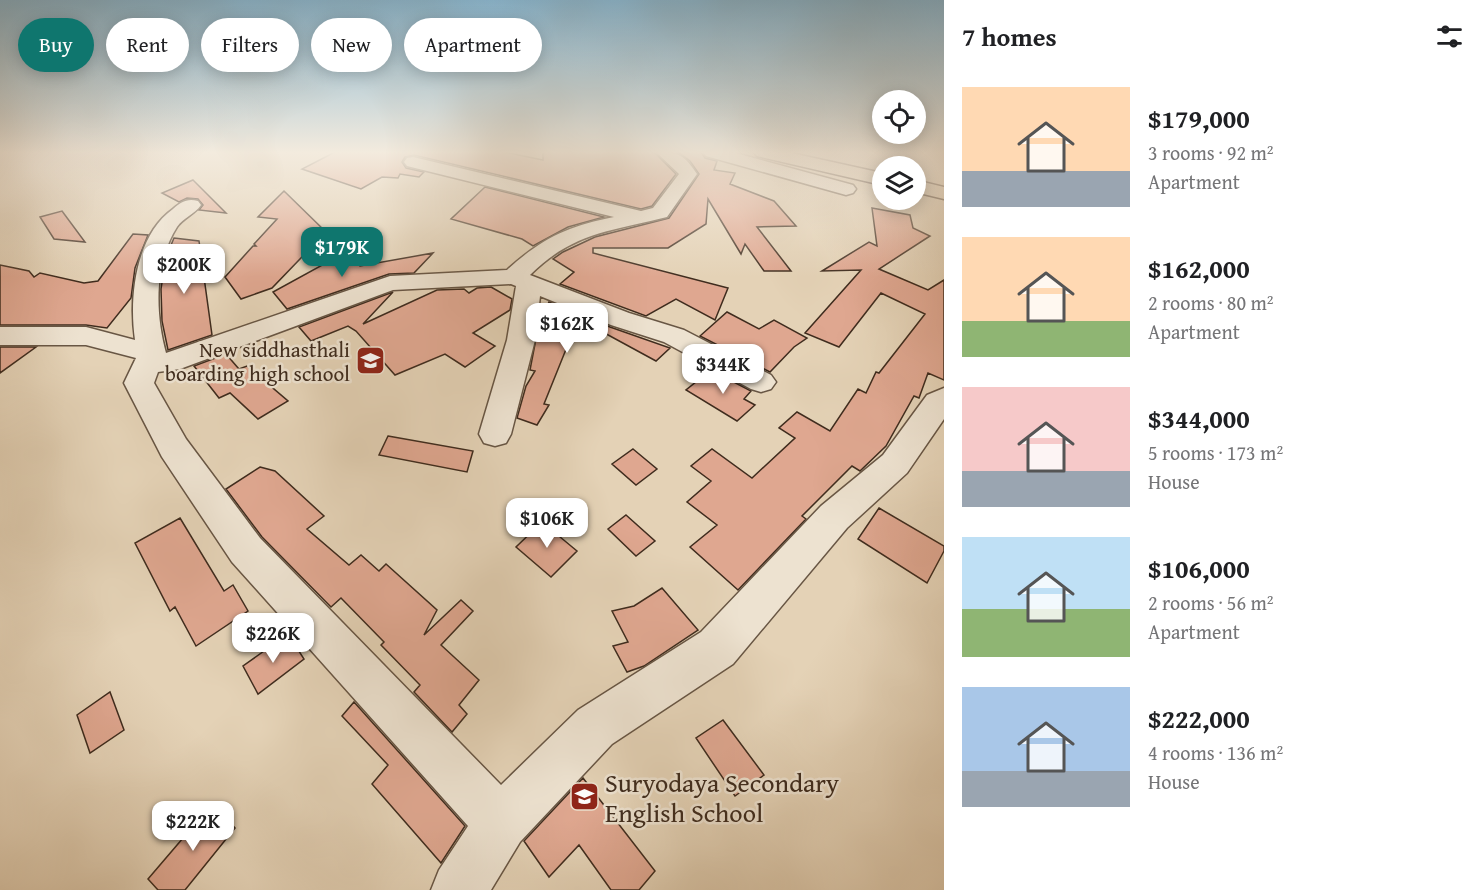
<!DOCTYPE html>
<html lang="en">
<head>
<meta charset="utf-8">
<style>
	:root { --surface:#fff; --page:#f6f6f6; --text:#202124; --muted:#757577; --accent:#0f766e }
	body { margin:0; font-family:"Gentium Book Plus",serif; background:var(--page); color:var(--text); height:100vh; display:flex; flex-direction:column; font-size:22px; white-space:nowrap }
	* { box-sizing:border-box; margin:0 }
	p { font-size:20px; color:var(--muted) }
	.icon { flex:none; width:33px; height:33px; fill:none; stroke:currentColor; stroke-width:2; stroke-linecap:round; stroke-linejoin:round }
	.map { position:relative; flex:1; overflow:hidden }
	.side { display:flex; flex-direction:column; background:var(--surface); width:540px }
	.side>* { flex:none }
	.hud { position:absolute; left:18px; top:18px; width:570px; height:54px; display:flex; gap:12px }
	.buttons { position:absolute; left:872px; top:90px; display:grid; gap:12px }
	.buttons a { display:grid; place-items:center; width:54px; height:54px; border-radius:50%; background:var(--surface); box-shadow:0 3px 15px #0003; font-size:30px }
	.price { position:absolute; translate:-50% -51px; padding:0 14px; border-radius:12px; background:#fff; color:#222; font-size:20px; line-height:39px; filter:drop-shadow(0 2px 3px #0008) }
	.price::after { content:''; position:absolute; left:50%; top:36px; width:18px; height:14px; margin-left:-9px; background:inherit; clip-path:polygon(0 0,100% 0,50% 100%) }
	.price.selected { background:var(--accent); color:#fff }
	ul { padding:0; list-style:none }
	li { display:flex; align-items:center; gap:18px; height:150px; padding:0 18px }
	li span { display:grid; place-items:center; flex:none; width:168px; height:120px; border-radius:0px; color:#555 }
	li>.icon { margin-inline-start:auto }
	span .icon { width:72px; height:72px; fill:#fffc; stroke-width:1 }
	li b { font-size:26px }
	h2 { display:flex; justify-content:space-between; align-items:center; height:72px; padding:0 18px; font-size:26px }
	.tag { padding:0 21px; border-radius:27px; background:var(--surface); box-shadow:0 3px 15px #0003; font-size:21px; line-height:54px }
	.tag.selected { background:var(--accent); color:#fff }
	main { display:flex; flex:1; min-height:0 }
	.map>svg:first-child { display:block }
	.building { fill:#dfa790; stroke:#3f2c1e; stroke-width:1.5 }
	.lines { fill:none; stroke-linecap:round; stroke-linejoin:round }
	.minor-casing { stroke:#685644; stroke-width:3 }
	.highway-casing { stroke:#3f2c1e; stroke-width:3 }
	.minor { fill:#ede2d0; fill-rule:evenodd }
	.highway { fill:#e4d2b6; fill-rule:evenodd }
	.labels { text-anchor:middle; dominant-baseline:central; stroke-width:5; stroke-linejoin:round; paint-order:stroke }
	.poi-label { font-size:21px; fill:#3f2c1e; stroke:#ede2d0; text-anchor:end }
	.near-poi-label { font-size:26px; fill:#3f2c1e; stroke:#ede2d0; text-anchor:start }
</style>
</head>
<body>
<main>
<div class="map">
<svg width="944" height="890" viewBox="0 0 944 890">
	<rect width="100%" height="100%" fill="#e4d2b6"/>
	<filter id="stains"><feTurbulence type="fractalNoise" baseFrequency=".00333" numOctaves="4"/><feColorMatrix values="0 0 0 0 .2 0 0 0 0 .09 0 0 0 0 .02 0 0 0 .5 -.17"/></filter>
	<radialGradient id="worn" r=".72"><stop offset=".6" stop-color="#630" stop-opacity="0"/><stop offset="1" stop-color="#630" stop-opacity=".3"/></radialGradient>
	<path class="building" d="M335,152H504L543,160V152H654L676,174L652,206L641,209L414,155L405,157L402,162L406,168L424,172L419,177L400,174L398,178L382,177L361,189L302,169Z
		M678,152H701L705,158L717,161L714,170L735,173L730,184L774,201L796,226L757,227L791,271H764L745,244L741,254L708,199L706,224L668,248H593V253L728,288L715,320L676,299L646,316L560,284L574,272L553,259L563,252L595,237L669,218L699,174L690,161Z
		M193,180L226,213L199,210L203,205L198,199L187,198L179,202L162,193Z
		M485,187L604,217L568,227L533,246L522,239L451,219Z
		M284,191L326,232L272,288L241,299L225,277L253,246H256L254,244L277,219L258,217Z
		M872,208L910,215L913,228L930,236L879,269L928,290L944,280V380L928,373L919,398L914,396L886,446L860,471L852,466L802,516L806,519L738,590L690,547L717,525L687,502L711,481L691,466L712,449L752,478L795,438L779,428L797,412L830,431L858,389L866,393L876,372L879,373L925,314L881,293L839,347L805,333L861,270L822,271L869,242L877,246Z
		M62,211L85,242L54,239L40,217Z
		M133,234L148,235L135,268L131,298L107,328L86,325H0V265L29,271L34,277L40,273L84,283L98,281Z
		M174,238L199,241L212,335L168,350L162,321L161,289L166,257Z
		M346,252L360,266L433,253L414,273L389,274L287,309L273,292Z
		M491,287L512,299L510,310L473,333L495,346L465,367L445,354L395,375L356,331L348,326L311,341L299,327L393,292L363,324L437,290L464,289L469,293L477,288Z
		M549,302L610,327L670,348L656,361L599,330L590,340L573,332L544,404L549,405L537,425L517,418L526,386L535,371L530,370L539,323Z
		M727,312L759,329L774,320L807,338L794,347L770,372L700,336Z
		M0,347H36L0,373Z
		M226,354L239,369L247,366L288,401L258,419L230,393L219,398L194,366Z
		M711,370L751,391L744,399L755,405L737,421L686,390Z
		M388,436L473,451L467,472L379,455Z
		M633,449L657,469L636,485L612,464Z
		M260,467L275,471L324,516L307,529L349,565L361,555L379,571L386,564L437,610L424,635L461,600L473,611L441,645L479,680L459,705L467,714L452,732L414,692L420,685L381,645L384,642L341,598L331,607L262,537L226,489Z
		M879,508L944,546V551L927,583L858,539Z
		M626,515L655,541L636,556L608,529Z
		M180,518L224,591L233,585L248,611L196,646L175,607L170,611L135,543Z
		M542,522L577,551L551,577L516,547Z
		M662,588L698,630L644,666L627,672L613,646L628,642L612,611L634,606Z
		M288,634L304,659L258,694L243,666Z
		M110,692L124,730L90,753L77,715Z
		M354,702L465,826L441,863L372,784L388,765L342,716Z
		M723,720L764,775L735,796L696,738Z
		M583,778L655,871L639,890H611L579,845L549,877L524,841Z
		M213,803L235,828L185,890H158L148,879Z"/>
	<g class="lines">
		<defs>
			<path id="minor" d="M656,152C680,152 684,155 697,174L667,217C612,231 573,232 530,275L629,313L684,330L771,375L776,382L771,389L761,392L751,389L664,342L611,325L540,296L535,340L511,434L506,443L495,446L484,443L479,434L507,340L516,286L511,284L393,290L180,369L158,372L154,383L186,439L260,538L501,785L578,710L701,632L821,506L883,455L927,395L944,388V419L907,473L847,528L733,664L612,744L520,842L491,890H431L439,870L468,826L232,562L162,457L124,383L136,358L86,345H0V327H86L135,340C129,298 135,236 173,209C181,202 187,198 198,201L201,205C195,214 183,218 177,227C154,263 155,313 166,353L390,276L507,270C542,238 568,226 614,217L407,166L404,162L407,158L413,157L641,211L653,208L679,174Z
				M703,152H732L853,185L856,189L853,193L846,195L706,156Z"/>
			<path id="highway" d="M754,152H787L882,173V185L757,156Z
				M915,180L944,187V199L915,192Z"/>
		</defs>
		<use href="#minor" class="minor-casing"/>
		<use href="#highway" class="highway-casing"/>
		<use href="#minor" class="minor"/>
		<use href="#highway" class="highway"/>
	</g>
	<linearGradient id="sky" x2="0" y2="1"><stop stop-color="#87b6d1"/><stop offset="0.55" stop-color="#f3ebde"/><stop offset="1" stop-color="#f3ebde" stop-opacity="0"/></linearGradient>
	<rect width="944" height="277" fill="url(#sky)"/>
	<defs>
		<symbol id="school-square" viewBox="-11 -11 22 22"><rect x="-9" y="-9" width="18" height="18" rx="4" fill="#8f2418" stroke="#ede2d0"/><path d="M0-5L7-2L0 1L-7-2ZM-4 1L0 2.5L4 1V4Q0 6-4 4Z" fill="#fff"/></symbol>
	</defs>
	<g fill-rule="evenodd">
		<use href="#school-square" x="354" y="344" width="33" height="33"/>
		<use href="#school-square" x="568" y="780" width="33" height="33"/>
	</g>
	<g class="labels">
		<g class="poi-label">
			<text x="350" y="349">New siddhasthali<tspan x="350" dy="24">boarding high school</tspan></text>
		</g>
		<g class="near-poi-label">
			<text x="605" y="782">Suryodaya Secondary<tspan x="605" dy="30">English School</tspan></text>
		</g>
	</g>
	<rect width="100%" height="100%" filter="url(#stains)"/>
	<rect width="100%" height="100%" fill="url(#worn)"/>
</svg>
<div class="buttons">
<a><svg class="icon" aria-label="locate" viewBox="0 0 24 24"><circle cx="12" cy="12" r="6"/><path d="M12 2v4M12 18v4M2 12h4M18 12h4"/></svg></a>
<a><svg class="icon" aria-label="layers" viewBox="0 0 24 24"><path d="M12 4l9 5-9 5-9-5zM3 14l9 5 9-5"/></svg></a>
</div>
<b class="price selected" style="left:342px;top:278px">$179K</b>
<b class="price" style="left:184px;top:295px">$200K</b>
<b class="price" style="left:567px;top:354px">$162K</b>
<b class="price" style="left:723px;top:395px">$344K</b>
<b class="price" style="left:547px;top:549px">$106K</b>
<b class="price" style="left:273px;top:664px">$226K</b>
<b class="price" style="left:193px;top:852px">$222K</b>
<div class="hud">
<a class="tag selected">Buy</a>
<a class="tag">Rent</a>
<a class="tag">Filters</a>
<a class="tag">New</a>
<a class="tag">Apartment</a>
</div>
</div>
<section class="side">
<h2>7 homes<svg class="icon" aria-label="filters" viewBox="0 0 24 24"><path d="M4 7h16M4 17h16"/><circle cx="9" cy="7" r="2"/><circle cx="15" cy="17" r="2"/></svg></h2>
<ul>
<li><span style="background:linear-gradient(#ffd9b3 70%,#9aa5b1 0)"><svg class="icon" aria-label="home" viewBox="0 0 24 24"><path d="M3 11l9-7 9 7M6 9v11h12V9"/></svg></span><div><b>$179,000</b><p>3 rooms · 92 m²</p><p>Apartment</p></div></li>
<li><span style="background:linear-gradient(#ffd9b3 70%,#8fb573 0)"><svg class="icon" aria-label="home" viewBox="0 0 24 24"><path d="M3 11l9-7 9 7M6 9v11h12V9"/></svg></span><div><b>$162,000</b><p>2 rooms · 80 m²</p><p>Apartment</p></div></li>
<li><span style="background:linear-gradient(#f6c9c9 70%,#9aa5b1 0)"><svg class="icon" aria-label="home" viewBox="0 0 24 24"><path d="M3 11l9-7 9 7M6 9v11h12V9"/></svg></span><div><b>$344,000</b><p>5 rooms · 173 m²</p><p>House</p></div></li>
<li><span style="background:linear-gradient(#bfe0f5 60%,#8fb573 0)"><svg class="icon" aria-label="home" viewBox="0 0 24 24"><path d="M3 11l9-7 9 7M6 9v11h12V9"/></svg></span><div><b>$106,000</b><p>2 rooms · 56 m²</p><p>Apartment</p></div></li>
<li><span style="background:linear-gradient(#a9c7e8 70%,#9aa5b1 0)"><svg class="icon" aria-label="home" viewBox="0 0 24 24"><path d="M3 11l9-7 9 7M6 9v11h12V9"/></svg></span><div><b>$222,000</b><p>4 rooms · 136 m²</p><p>House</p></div></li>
</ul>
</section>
</main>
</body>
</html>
